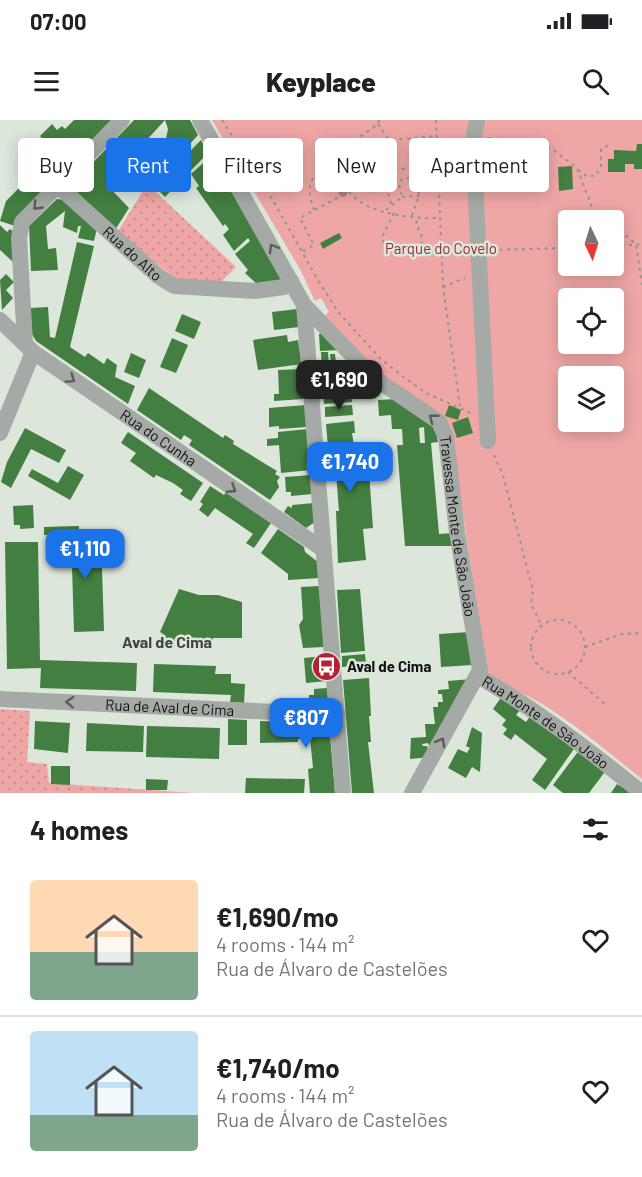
<!DOCTYPE html>
<html lang="en">
<head>
<meta charset="utf-8">
<style>
	:root { --surface:#fff; --page:#f2f2f2; --text:#202124; --muted:#757577; --line:#e0e0e0; --accent:#1a73e8 }
	body { margin:0; font-family:Barlow,sans-serif; background:var(--page); color:var(--text); height:100vh; display:flex; flex-direction:column; font-size:22px; white-space:nowrap }
	* { box-sizing:border-box; margin:0 }
	p { font-size:20px; color:var(--muted) }
	.icon { flex:none; width:33px; height:33px; fill:none; stroke:currentColor; stroke-width:2; stroke-linecap:round; stroke-linejoin:round }
	.map { position:relative; height:673px; overflow:hidden }
	.details { display:flex; flex-direction:column; background:var(--surface); flex:1 }
	.details>* { flex:none }
	.hud { position:absolute; left:18px; top:18px; width:606px; height:54px; display:flex; gap:12px }
	.needle { width:39px; rotate:176deg }
	.controls { position:absolute; left:558px; top:90px; display:grid; gap:12px }
	.controls a { display:grid; place-items:center; width:66px; height:66px; border-radius:6px; background:var(--surface); box-shadow:0 3px 15px #0003; font-size:30px }
	.price { position:absolute; translate:-50% -51px; padding:0 14px; border-radius:12px; background:var(--accent); color:#fff; font-size:20px; line-height:39px; filter:drop-shadow(0 2px 3px #0008) }
	.price::after { content:''; position:absolute; left:50%; top:36px; width:18px; height:14px; margin-left:-9px; background:inherit; clip-path:polygon(0 0,100% 0,50% 100%) }
	.price.current { background:#222; color:#fff }
	ul { padding:0; list-style:none }
	li { display:flex; align-items:center; gap:18px; height:150px; padding:0 30px }
	li+li { border-top:2px solid var(--line) }
	li span { display:grid; place-items:center; flex:none; width:168px; height:120px; border-radius:6px; color:#555 }
	li>.icon { margin-inline-start:auto }
	span .icon { width:72px; height:72px; fill:#fffc; stroke-width:1 }
	li b { font-size:26px }
	h2 { display:flex; justify-content:space-between; align-items:center; height:72px; padding:0 30px; font-size:26px }
	.tag { padding:0 21px; border-radius:6px; background:var(--surface); box-shadow:0 3px 15px #0003; font-size:21px; line-height:54px }
	.tag.current { background:var(--accent); color:#fff }
	.status { display:flex; justify-content:space-between; align-items:center; height:42px; padding:0 30px; background:var(--surface); direction:ltr }
	.status svg { height:16px; fill:currentColor }
	header { display:flex; justify-content:space-between; align-items:center; height:78px; padding:0 30px; background:var(--surface); font-size:27px; font-weight:800 }
	.map>svg:first-child { display:block }
	.grass { fill:url(#grass-dots) }
	.park { fill:#efa7a5; fill-rule:evenodd }
	.building { fill:#437f40; fill-rule:evenodd }
	.lines { fill:none; stroke-linecap:round; stroke-linejoin:round }
	.path { stroke:#8f968e; stroke-width:2; stroke-dasharray:3 4.5; stroke-linecap:butt }
	.minor { stroke:#a6aaa6; stroke-width:16 }
	.tree { fill:#b67f7f }
	.oneway { stroke:#5a5e5a }
	.labels { text-anchor:middle; dominant-baseline:central; stroke-width:5; stroke-linejoin:round; paint-order:stroke }
	.park-label { font-size:15px; fill:#972a33; stroke:#dce6db }
	.street-label { font-size:15px; fill:#0f120f; stroke:#dce6db }
	.poi-label { font-size:15px; font-weight:bold; fill:#0f120f; stroke:#dce6db; text-anchor:start }
	.neighbourhood-label { font-size:16px; font-weight:bold; fill:#3f473e; stroke:#dce6db }
</style>
</head>
<body>
<div class="status"><b>07:00</b><svg viewBox="0 0 49 12"><path d="M0 12V9h3v3zM5 12V6h3v6zM10 12V3h3v9zM15 12V0h3v12zM26 1h20v11H26zM47 4h2v5h-2z"/></svg></div>
<header><svg class="icon" aria-label="menu" viewBox="0 0 24 24"><path d="M4 6h16M4 12h16M4 18h16"/></svg>Keyplace<svg class="icon" aria-label="search" viewBox="0 0 24 24"><circle cx="10" cy="10" r="6"/><path d="M15 15l6 6"/></svg></header>
<div class="map">
<svg width="642" height="673" viewBox="0 0 642 673">
	<defs>
		<pattern id="grass-dots" width="8" height="8" patternUnits="userSpaceOnUse" patternTransform="scale(1.5)"><rect width="8" height="8" fill="#efa7a5"/><path d="M2 2h.1M6 6h.1" fill="none" stroke="#cc8f8d" stroke-width="1.8" stroke-linecap="round"/></pattern>
	</defs>
	<rect width="100%" height="100%" fill="#dce6db"/>
	<path class="grass" d="M147,64L236,147L222,161H179L117,113Z
		M0,589L30,591L27,642L47,644L49,663L194,673H0Z"/>
	<path class="park" d="M212,0H642V659C609,633 578,606 542,584C525,573 501,568 487,551L450,310L373,251L324,196L329,192L321,178L315,181L301,151ZM568,100H614V146H568ZM568,178H614V224H568ZM568,256H614V302H568Z"/>
	<path class="building" d="M74,0H117L15,106L0,101L6,81L26,61L23,58L33,48L31,47L51,28L40,16L52,4L57,10L62,6L65,9Z
		M134,0H165L144,23L147,26L108,66L129,88L115,110L74,69V62Z
		M165,0H190L198,15L179,36L166,19L168,9Z
		M201,20L208,33L165,77L155,67Z
		M637,24H642V49H634V44H625V52H608V39H614V30L636,31Z
		M210,37L229,67L283,160L261,168L245,153L248,150L235,134L250,121L248,118L234,131L223,115L229,109L225,104L223,106L196,68L199,66L191,54Z
		M572,46L573,69L559,71L558,47Z
		M57,79L65,80L97,108L94,121L78,118L81,106H78L77,113L63,107L65,91L46,106L48,129L56,128L58,150L31,151L29,106Z
		M0,105L7,112L10,109L15,113L13,142L0,130Z
		M339,113L342,118L323,129L320,123Z
		M77,122L94,126L70,227L85,237L88,233L104,244L107,238L117,245L115,257L135,266L128,284L36,221L32,214L30,188L48,187L50,217L55,218Z
		M6,154L14,162L6,170L13,178L2,190L0,160Z
		M297,189L299,207L274,210L272,192Z
		M182,194L201,202L194,219L175,211Z
		M324,213L340,230L320,231L319,214Z
		M287,215L288,222L298,220L302,244L258,250L253,220Z
		M172,218L188,225L176,253L160,247Z
		M321,232H328L329,245L335,247L336,261L349,260L352,282L324,284Z
		M131,233L146,240L139,258L124,252Z
		M330,234H335L336,243L331,244Z
		M302,249L303,279L274,281V274H279L278,250Z
		M149,268L223,318L225,315L234,321L233,324L277,351L275,354L280,357L277,361L279,367L270,380L189,325L192,320L184,315L181,320L137,290Z
		M396,279L435,306L438,322L431,323L439,414L453,413L455,426H405L397,325H403L402,309H392L391,295L379,296L378,280ZM424,307L425,323H420L419,308Z
		M306,285L307,307L279,309V306L269,307V288Z
		M352,285L353,295L325,297V287Z
		M449,285L461,290L458,300L445,296Z
		M468,297L473,313L457,318L452,303Z
		M354,301L355,313H352L356,338H368L373,408L363,409L366,440L338,443L336,391H339L334,327H328L326,304Z
		M25,308L66,330L59,343L31,329L11,368L1,362L7,342Z
		M308,309L311,350L281,353L279,325L267,326V319L278,318V312Z
		M128,312L203,363L191,381L180,374L183,370L173,363L156,355L154,358L130,341L136,333L121,323Z
		M68,346L84,355L70,380L28,356L32,349L58,363Z
		M311,355L313,374L291,376V372H286L285,357Z
		M210,366L224,375L226,372L271,403L254,428L246,423L253,414L215,388L208,397L199,390L203,384L200,382Z
		M314,383L315,402L306,408L284,392L288,386L292,388V385Z
		M33,385L34,408L20,409V405H14L13,386Z
		M79,406V419L101,418L104,511L74,512L71,414L44,415V407Z
		M278,409L304,427L305,432L318,442L319,458L288,460V454L261,433Z
		M5,422H38L40,540L137,543L136,571L40,568L41,548L7,549Z
		M320,466L324,527L303,528L299,505L303,499L301,467Z
		M179,469L199,475H218L242,482V518H213V524L187,525V517H178V528L163,523V514L160,512Z
		M360,469L365,531L341,533L337,470Z
		M470,512L472,545L441,547L439,514Z
		M365,534L366,545L342,547V536Z
		M325,536L327,561L306,563L304,538Z
		M154,544L216,546L215,554H231V563L245,564L244,583L230,582L231,575L153,572Z
		M369,558L371,596H369L371,622H368L374,673H352L343,560Z
		M471,559L429,626L428,623L422,624L423,626H427L431,637L410,639L411,618L426,617L425,604H435L433,587H438V582H443L442,574H438V570L449,569L448,561Z
		M327,568L329,587L309,588V575H314V569Z
		M502,576L521,589L516,595L526,602L531,595L576,626L545,670L532,660L547,639L515,614L511,620L503,614L507,609L502,605L506,600L493,589Z
		M228,599L247,600V625H228Z
		M35,601L70,603L68,633L34,629Z
		M260,601L329,603L335,673H310L308,649L313,648L310,618L298,619V622L260,623Z
		M87,603L144,606L143,632L86,631Z
		M147,606L220,608L219,639L146,637Z
		M472,607L482,613L480,652L472,647L466,658L448,648L458,629L467,633L470,628L466,626Z
		M580,629L607,649L589,673H563L553,665Z
		M51,646H70V665L51,664Z
		M246,658L305,659L304,673H245Z
		M146,659L168,660L167,670H146Z
		M617,664L632,673H611Z"/>
	<g class="lines">
		<path class="path" d="M222,0L274,82L319,162L339,193L380,238L402,256L426,273L473,294
			M379,0L378,4C368,12 354,19 346,30C341,38 340,47 342,57C350,94 411,99 441,98
			M436,0L443,167L460,286
			M378,4L389,20L437,16
			M488,18L518,21L552,29L577,48L595,95L604,100
			M381,50L388,53
			M578,50L588,57L596,55L601,47V29L611,24
			M359,52L364,50
			M382,70L388,73L392,87
			M402,77L419,76
			M314,90C310,76 305,64 318,53L359,52C359,64 366,71 378,72L384,66L389,50L439,46
			M386,90L402,77L399,63L402,59L414,58L418,61L419,76L411,98
			M394,93L382,117L384,123C395,132 410,135 422,125L421,113L416,105L417,99
			M614,106L636,124L642,165
			M614,126L642,124
			M492,130L568,128
			M303,131L314,125L300,98L348,72
			M443,167L465,158
			M494,335L503,355L533,471L531,484L542,506
			M531 527a27 27 0 1 1 54 0a27 27 0 1 1-54 0Z
			M585,527L622,514L642,513
			M568,552L607,586"/>
		<g class="minor">
			<path d="M200,0L304,185L343,673"/>
			<path d="M477,0L473,20L488,321"/>
			<path id="s1" d="M57,65L158,156L174,166L255,171L284,167L291,161"/>
			<path id="s2" d="M304,185L373,257L439,302L446,317L457,412L480,550L412,673"/>
			<path id="s3" d="M0,200L33,232L324,430"/>
			<path d="M25,223L19,118L22,102L122,0"/>
			<path d="M0,313L33,232"/>
			<path id="s4" d="M478,556C537,590 589,630 642,673"/>
			<path id="s5" d="M0,579L338,595"/>
		</g>
	</g>
	<circle class="tree" cx="343" cy="72" r="4.5"/>
	<defs><path id="oneway-chevron" d="M-2-3.5L2.5 0L-2 3.5" fill="none" stroke-width="1.6" stroke-linecap="round" stroke-linejoin="round" transform="scale(1.5)"/></defs>
	<g class="oneway">
		<use href="#oneway-chevron" transform="translate(37 86) rotate(134)"/>
		<use href="#oneway-chevron" transform="translate(273 128) rotate(-120)"/>
		<use href="#oneway-chevron" transform="translate(71 259) rotate(35)"/>
		<use href="#oneway-chevron" transform="translate(433 298) rotate(-142)"/>
		<use href="#oneway-chevron" transform="translate(232 369) rotate(33)"/>
		<use href="#oneway-chevron" transform="translate(70 582) rotate(-177)"/>
		<use href="#oneway-chevron" transform="translate(441 622) rotate(-61)"/>
	</g>
	<defs>
		<symbol id="bus-disc" viewBox="-11 -11 22 22"><circle r="9.5" fill="#b32133" stroke="#dce6db"/><path d="M-5-6H5V4H4V6H2V4H-2V6H-4V4H-5ZM-3.5-4V0h7V-4ZM-3.5 1.2v1.5H-2V1.2ZM2 1.2v1.5H3.5V1.2Z" fill="#fff"/></symbol>
	</defs>
	<g fill-rule="evenodd">
		<use href="#bus-disc" x="310" y="530" width="33" height="33"/>
	</g>
	<g class="labels">
		<g class="park-label">
			<text x="441" y="128">Parque do Covelo</text>
		</g>
		<g class="street-label">
			<text stroke="none"><textPath href="#s1" startOffset="102">Rua do Alto</textPath></text>
			<text stroke="none"><textPath href="#s3" startOffset="198">Rua do Cunha</textPath></text>
			<text stroke="none"><textPath href="#s2" startOffset="286">Travessa Monte de São João</textPath></text>
			<text stroke="none"><textPath href="#s5" startOffset="170">Rua de Aval de Cima</textPath></text>
			<text stroke="none"><textPath href="#s4" startOffset="82">Rua Monte de São João</textPath></text>
		</g>
		<g class="poi-label">
			<text x="347" y="546">Aval de Cima</text>
		</g>
		<g class="neighbourhood-label">
			<text x="167" y="521">Aval de Cima</text>
		</g>
	</g>
</svg>
<div class="controls">
<a><svg class="needle" viewBox="-14 -14 28 28"><path d="M0-13l5 13h-10z" fill="#e53935"/><path d="M0 13l5-13h-10z" fill="#757577"/></svg></a>
<a><svg class="icon" aria-label="locate" viewBox="0 0 24 24"><circle cx="12" cy="12" r="6"/><path d="M12 2v4M12 18v4M2 12h4M18 12h4"/></svg></a>
<a><svg class="icon" aria-label="layers" viewBox="0 0 24 24"><path d="M12 4l9 5-9 5-9-5zM3 14l9 5 9-5"/></svg></a>
</div>
<b class="price current" style="left:339px;top:291px">€1,690</b>
<b class="price" style="left:350px;top:373px">€1,740</b>
<b class="price" style="left:85px;top:460px">€1,110</b>
<b class="price" style="left:306px;top:629px">€807</b>
<div class="hud">
<a class="tag">Buy</a>
<a class="tag current">Rent</a>
<a class="tag">Filters</a>
<a class="tag">New</a>
<a class="tag">Apartment</a>
</div>
</div>
<section class="details">
<h2>4 homes<svg class="icon" aria-label="filters" viewBox="0 0 24 24"><path d="M4 7h16M4 17h16"/><circle cx="9" cy="7" r="2"/><circle cx="15" cy="17" r="2"/></svg></h2>
<ul>
<li><span style="background:linear-gradient(#ffd9b3 60%,#7fa58c 0)"><svg class="icon" aria-label="home" viewBox="0 0 24 24"><path d="M3 11l9-7 9 7M6 9v11h12V9"/></svg></span><div><b>€1,690/mo</b><p>4 rooms · 144 m²</p><p>Rua de Álvaro de Castelões</p></div><svg class="icon" aria-label="heart" viewBox="0 0 24 24"><path d="M12 20l-8-8c-3-5 5-10 8-4 3-6 11-1 8 4z"/></svg></li>
<li><span style="background:linear-gradient(#bfe0f5 70%,#7fa58c 0)"><svg class="icon" aria-label="home" viewBox="0 0 24 24"><path d="M3 11l9-7 9 7M6 9v11h12V9"/></svg></span><div><b>€1,740/mo</b><p>4 rooms · 144 m²</p><p>Rua de Álvaro de Castelões</p></div><svg class="icon" aria-label="heart" viewBox="0 0 24 24"><path d="M12 20l-8-8c-3-5 5-10 8-4 3-6 11-1 8 4z"/></svg></li>
</ul>
</section>
</body>
</html>
